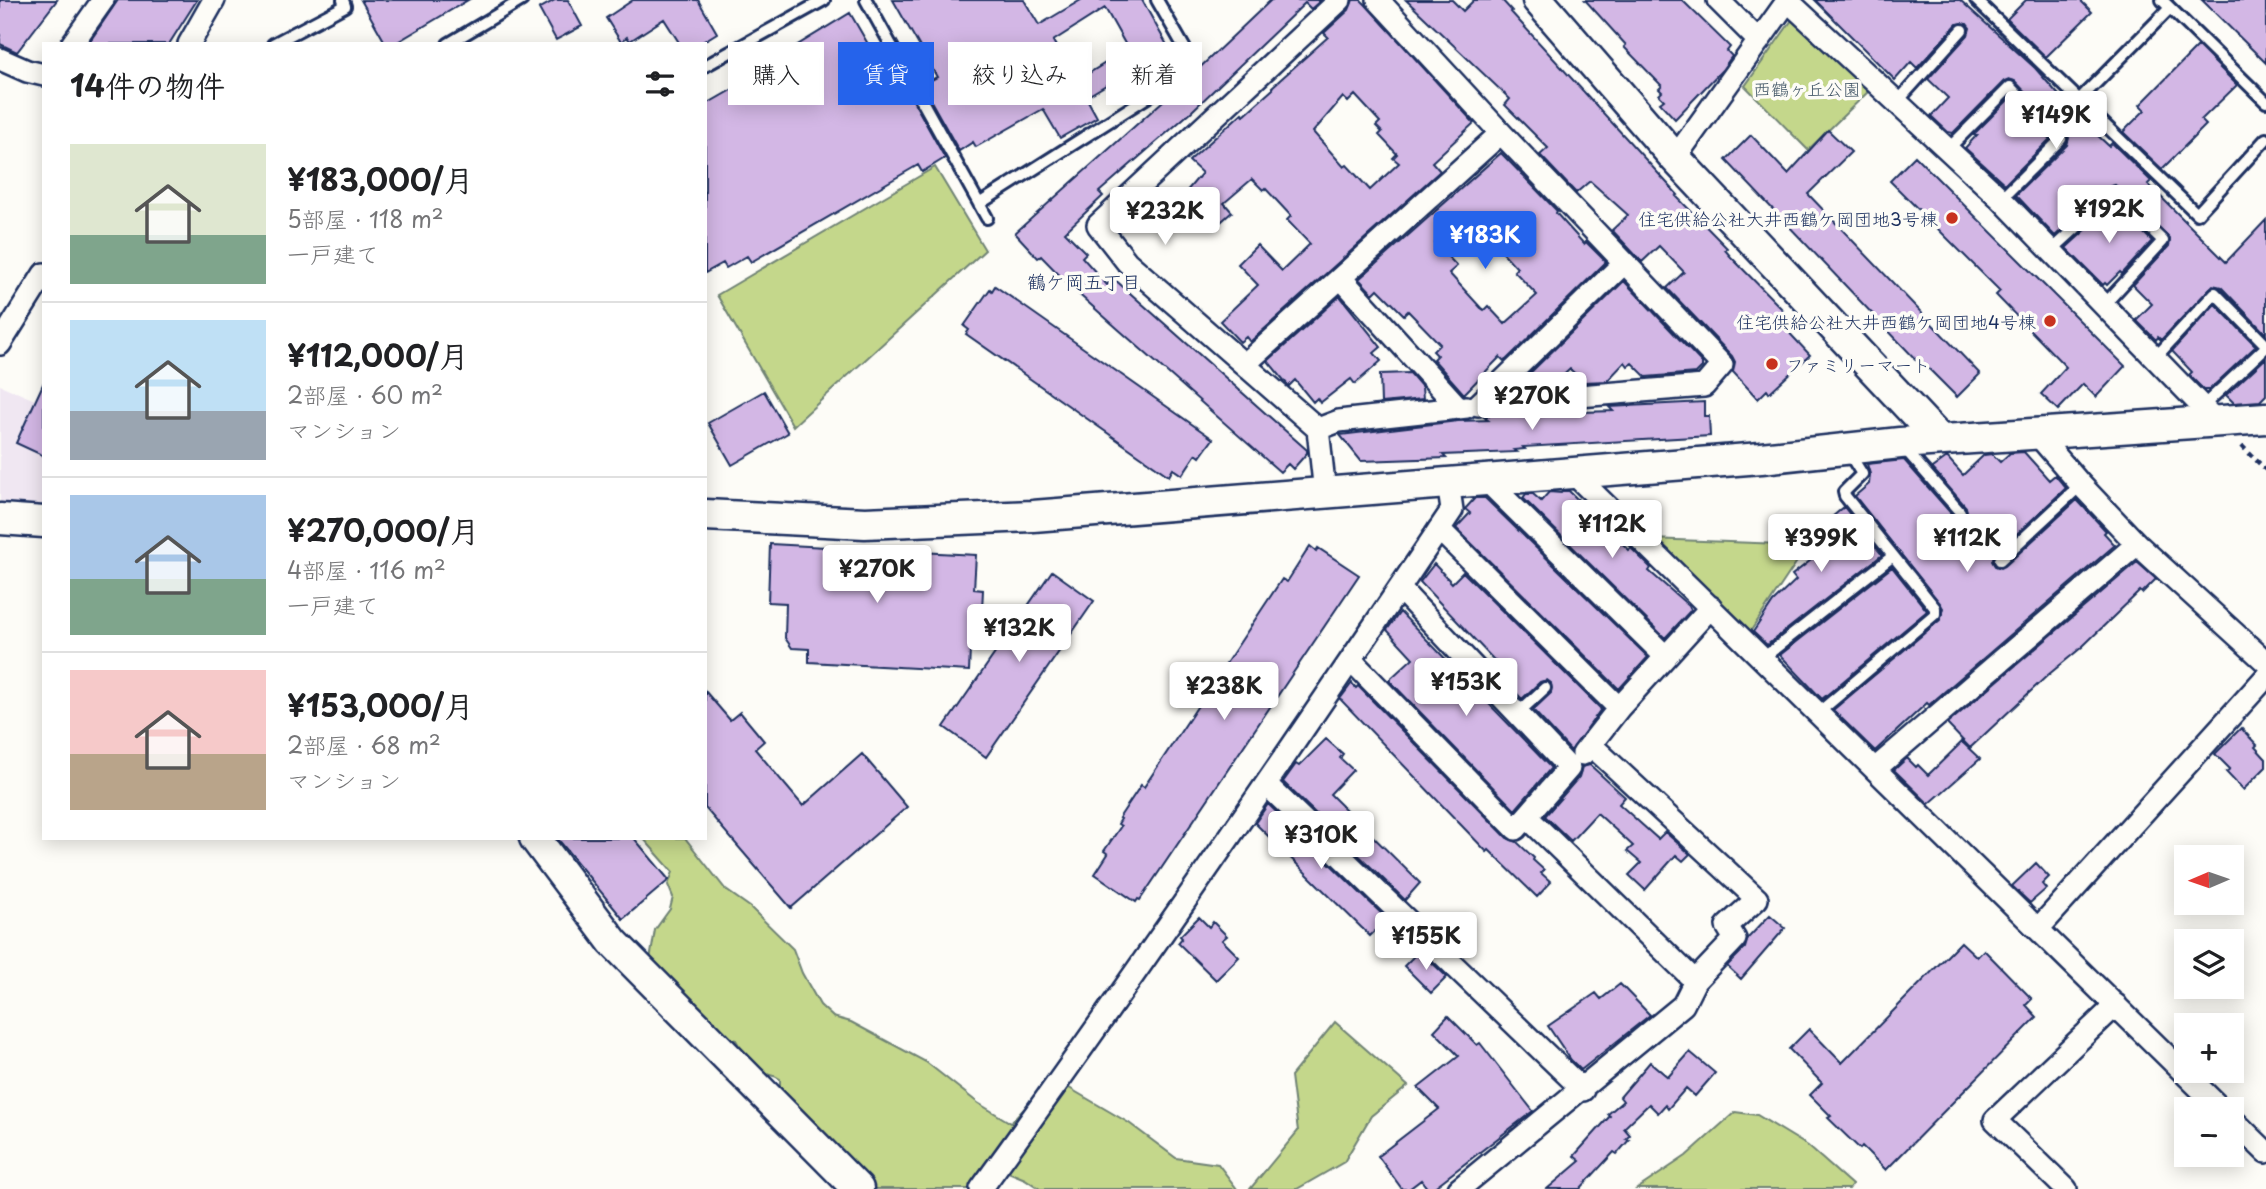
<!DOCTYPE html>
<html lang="ja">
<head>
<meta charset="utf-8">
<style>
	:root { --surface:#fff; --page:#f6f6f6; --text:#202124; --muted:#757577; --line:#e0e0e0; --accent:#2563eb }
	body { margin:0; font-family:"Playpen Sans","Klee One",sans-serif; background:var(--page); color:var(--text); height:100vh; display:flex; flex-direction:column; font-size:26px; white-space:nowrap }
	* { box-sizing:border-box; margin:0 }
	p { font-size:23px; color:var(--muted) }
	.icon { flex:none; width:38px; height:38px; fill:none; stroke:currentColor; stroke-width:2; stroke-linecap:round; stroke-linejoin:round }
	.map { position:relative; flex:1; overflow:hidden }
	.details { position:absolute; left:42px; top:42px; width:665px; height:798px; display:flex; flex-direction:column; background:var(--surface); border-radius:0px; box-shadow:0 4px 18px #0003 }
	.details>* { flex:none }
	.banner { position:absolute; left:728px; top:42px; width:665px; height:63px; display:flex; gap:14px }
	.needle { width:46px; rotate:268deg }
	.tools { position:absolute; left:2174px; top:845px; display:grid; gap:14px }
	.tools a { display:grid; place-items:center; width:70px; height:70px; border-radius:0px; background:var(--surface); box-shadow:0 4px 18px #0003; font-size:35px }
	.price { position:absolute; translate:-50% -60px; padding:0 16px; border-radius:7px; background:#fff; color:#222; font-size:23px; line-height:46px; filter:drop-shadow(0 2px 4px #0008) }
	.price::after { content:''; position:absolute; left:50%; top:42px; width:21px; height:16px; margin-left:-10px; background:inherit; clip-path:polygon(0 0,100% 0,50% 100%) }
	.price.selected { background:var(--accent); color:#fff }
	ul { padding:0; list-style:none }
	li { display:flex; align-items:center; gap:21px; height:175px; padding:0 28px }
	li+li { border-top:2px solid var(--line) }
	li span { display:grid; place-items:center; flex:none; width:196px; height:140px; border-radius:0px; color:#555 }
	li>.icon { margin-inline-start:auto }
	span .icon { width:84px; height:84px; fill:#fffc; stroke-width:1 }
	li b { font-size:30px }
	h2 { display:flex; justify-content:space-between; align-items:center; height:84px; padding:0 28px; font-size:30px }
	.tag { padding:0 24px; border-radius:0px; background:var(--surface); box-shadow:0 4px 18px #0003; font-size:24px; line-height:63px }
	.tag.selected { background:var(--accent); color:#fff }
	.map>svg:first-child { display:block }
	.built { fill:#f0e7f2 }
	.green { fill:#c4d78b; stroke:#708374; stroke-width:2 }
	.building { fill:#d3b7e5; stroke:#1b2f5e; stroke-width:2; fill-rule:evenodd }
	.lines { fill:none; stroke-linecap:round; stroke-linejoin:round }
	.lane-casing { stroke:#1b2f5e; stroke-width:16 }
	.street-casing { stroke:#1b2f5e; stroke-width:26 }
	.secondary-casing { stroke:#1b2f5e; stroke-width:35 }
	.path { stroke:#1b2f5e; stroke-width:4.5; stroke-dasharray:5 5; stroke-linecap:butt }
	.lane { stroke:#fdfcf7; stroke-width:10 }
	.street { stroke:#fdfcf7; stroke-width:21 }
	.secondary { stroke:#fdfcf7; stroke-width:30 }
	.poi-dot { fill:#c8321e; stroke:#fdfcf7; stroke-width:2.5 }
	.labels { text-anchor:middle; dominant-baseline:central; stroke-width:7; stroke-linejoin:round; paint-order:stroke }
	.park-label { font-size:18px; fill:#455969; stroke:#fdfcf7 }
	.poi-label { font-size:18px; fill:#1b2f5e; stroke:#fdfcf7; text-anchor:end }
	.neighbourhood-label { font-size:19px; fill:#1b2f5e; stroke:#fdfcf7 }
</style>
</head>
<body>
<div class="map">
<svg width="2266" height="1189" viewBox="0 0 2266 1189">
	<rect width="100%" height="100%" fill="#fdfcf7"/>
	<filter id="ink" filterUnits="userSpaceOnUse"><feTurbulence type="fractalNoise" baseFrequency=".0143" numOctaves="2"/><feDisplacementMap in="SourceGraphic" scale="14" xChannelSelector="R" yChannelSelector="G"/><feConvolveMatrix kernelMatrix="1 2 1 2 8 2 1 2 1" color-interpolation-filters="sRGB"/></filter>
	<g filter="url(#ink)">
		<path class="built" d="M0,385L44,404V507L0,504Z"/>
		<path class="green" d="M1799,19L1870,90L1808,150L1745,86L1792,20Z
			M935,167L985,250L793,426L717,295Z
			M1650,539L1808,545L1748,635Z
			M643,838H685L726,890L750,907L793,949L802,973L820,1005L833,1017L851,1022L926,1062L978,1103L1011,1123L1052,1078L1129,1123L1176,1158L1218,1164L1237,1189H1040L1025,1179L989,1164L974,1189H874L785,1101L780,1090V1079C773,1074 769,1076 763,1073C749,1067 743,1052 736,1040L725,1038L650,960L655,930L670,909L673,897L668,885L673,872Z
			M1335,1022L1408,1086L1371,1116L1344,1162L1297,1189H1250L1298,1131L1291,1076Z
			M1735,1112L1757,1115L1808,1146L1852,1185L1849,1189H1637L1686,1156Z"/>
		<path class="building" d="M0,0H57L17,52L0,44Z
			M118,0H197L169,44H88Z
			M361,0H468L394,44H386Z
			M555,0H568L582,26L556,40L539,9Z
			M633,0H698L717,33L699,44H680L664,19L630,41L627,37L621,42L606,18Z
			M893,0H1024L1039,25L1081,0H1142L1177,63L1149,86L1138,66L1086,97L1097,117L1060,138L1043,109L976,147L973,142L959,151L922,85L937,77ZM1105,8L1128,49L1076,81L1053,41Z
			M1271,0H1321L1311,9L1305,3L1192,111L1099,192L1103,196L1065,232L1086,253L1082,257L1107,285L1113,278L1307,450V453L1293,469L1288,464L1280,472L1074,290L1041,256L1038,258L1015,233L1191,76Z
			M1353,0H1361L1366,5L1474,123L1432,162L1440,171L1250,342L1246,337L1240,342L1220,321L1258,285L1238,264L1257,245L1282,271L1310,244L1287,220L1291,216L1265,188L1263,190L1252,179L1224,203L1232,212L1214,228L1185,193L1202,173L1189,161L1242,113L1244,115L1273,89L1272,87L1328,37L1324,33L1349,10ZM1355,95L1380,122L1376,126L1382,132L1379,135L1397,154L1393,158L1399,163L1370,190L1347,165L1344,167L1313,132L1343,97L1348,102Z
			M1406,0H1452L1463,11L1474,0H1502L1512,11L1511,12L1678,195L1676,196L1727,248L1725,250L1731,257L1783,310L1780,313L1787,320L1782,325L1810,355L1769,393L1767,390L1758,399L1733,372L1735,362L1732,356L1667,288L1684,272L1659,246L1642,262L1612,230L1628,215L1590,181L1576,193L1540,155L1548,148L1505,105L1510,99Z
			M1585,0H1682L1730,47L1727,51L1732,56L1722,70L1675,119L1660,103L1664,100L1659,95L1662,92L1659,89L1662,86L1624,47L1626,45Z
			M1815,0H1960L2035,68L2079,118L2109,146L2112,143L2151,181L2148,184L2226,262L2266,220V334L2221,287L2213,285L2161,340L2158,337L2156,340L2136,320L2152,304L2133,285L2169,246L2170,238L2115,185L2109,187L2055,236L2016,195L2067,145L2069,138L2015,81L2009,79L2004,81L1953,133L1948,132L1931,116L1948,98L1928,79L1968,35L1970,28L1967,24H1957L1917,68L1911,62L1895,80Z
			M2026,0H2080L2092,12L2046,57L2007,19Z
			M2202,0H2266V63Z
			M850,13L900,99L909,93L945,158L922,172L918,165L751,262L747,256L726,268L723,263L705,273V105L738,86L737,82Z
			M2198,46L2237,85L2201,120L2206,125L2162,169L2123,132L2145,110L2140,105Z
			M2010,98L2050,139L2005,184L1965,148L1977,135H1973Z
			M1828,130L1851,152L1808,194L1980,374L1957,397L1922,362L1920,364L1726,160L1751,135L1788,174Z
			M1501,153L1557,211L1556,213L1584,244L1586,242L1606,262L1506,360L1504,361L1500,357L1464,394L1433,359L1437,355L1433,351L1440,344L1408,311L1404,315L1378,289L1373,294L1359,279ZM1461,220L1479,238L1485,233L1517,268L1514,271L1537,295L1505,324L1488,306L1484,310L1481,308L1449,273L1457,266L1435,243Z
			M1915,156L2125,366L2096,397L2083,384L2058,410L2041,394L2066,367L1996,295L2000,291L1890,181Z
			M2114,204L2152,241L2122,274L2120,272L2107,285L2105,283L2103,285L2066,248Z
			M1624,281L1702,363V367L1696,373L1646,377L1632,363L1628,366L1625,362L1607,381L1584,382L1570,369L1553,385L1532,387L1524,379Z
			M995,286L1213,439L1200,457L1196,454L1182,475L1173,469L1169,476L966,334L969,330L964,326L990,289L992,291Z
			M1340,296L1381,347L1374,353L1381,361L1355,384L1351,379L1320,403L1317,398L1313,402L1295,380L1289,386L1287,384L1268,361Z
			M2215,304L2256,346L2209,390H2204L2189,375L2192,372L2172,351Z
			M2266,358V395L2260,401L2234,403L2226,395Z
			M1410,373L1422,387L1423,399L1381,403L1380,374Z
			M44,382V456L16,443Z
			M764,391L788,433L732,465L708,423Z
			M1704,402V416H1709L1710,436L1523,447L1525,449L1514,450L1517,452L1443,455L1446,458L1361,461L1340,435L1458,421L1488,420L1484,417L1499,412L1517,414L1613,411L1609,407Z
			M2024,452L2049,480L2055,475L2066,488L1995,554L1992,561L1995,566L2001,568L2005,566L2077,500L2106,531L2104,533L2115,545L1929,705L1927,703L1875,751L1833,710L1940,620L1943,608L1855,496L1869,484L1870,474L1867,464L1904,460L1954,517L1961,520L1967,515L1966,507L1932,468L1947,457L1963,475L1984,455L1992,454L2000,462L2010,453Z
			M1562,491H1569L1629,550L1631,548L1651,568L1649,571L1689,606L1691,610L1665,638L1523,498L1526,494H1533L1541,501L1549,492L1561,493Z
			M1475,498H1485L1648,657L1619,689L1456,528L1470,513L1465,509Z
			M1844,507L1882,555L1767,645L1753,632L1773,602L1796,580L1792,575L1811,560L1805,552L1826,534L1820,527Z
			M770,544L976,555L974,589L983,590L982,610L972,609L969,671L809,662V649L792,648L785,638L786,603L768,602Z
			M1310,546L1316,551L1318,548L1359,575L1140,900L1138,899L1136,902L1095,874L1108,854L1104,851L1121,826L1118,824L1121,819L1119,818L1141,785L1144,787L1282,579L1287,582Z
			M2137,562L2156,579L2142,593L2140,591L2082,647L2048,675L1970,748L1947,724Z
			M1434,564L1452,583L1463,572L1601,709L1571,751L1533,710L1551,693V683L1547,680L1540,682L1522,699L1505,681L1510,677L1420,582Z
			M1892,567L1927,611L1822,699L1780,655Z
			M1052,571L1094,601L986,757L944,727Z
			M1400,612L1551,768L1515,810L1389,680L1413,658L1387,630Z
			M1352,683L1356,688L1358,686L1507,838L1517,842L1534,858L1533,860L1544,870L1541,873L1551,882L1537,897L1489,850L1487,852L1340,699Z
			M705,691L730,720L740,712L764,741L755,749L803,806L862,754L907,807L791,908L705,808Z
			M2241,728L2257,745L2255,747L2266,759V767L2243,790L2226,772L2230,769L2215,754Z
			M1326,739L1343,754L1340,758L1353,770L1330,794L1420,883L1405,900L1283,782L1296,764L1299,766Z
			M1962,742L1980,759L1929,804L1894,770L1907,758L1916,767L1918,765L1928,775Z
			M1590,765L1625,797L1619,804L1658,839L1665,832L1690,854L1683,861L1676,855L1645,890L1629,875L1641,863L1627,851L1633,846L1597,813L1571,841L1545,816L1579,777L1582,767Z
			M1268,804L1387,919L1370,936L1255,823Z
			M557,838H634L669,880L623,919Z
			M2036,863L2049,877L2042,884L2046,889L2030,903L2012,886Z
			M1770,915L1785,928L1741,979L1727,966L1745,948L1748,938Z
			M1199,917L1209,927L1213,922L1227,936L1222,940L1239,957L1216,980L1178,943L1182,938L1180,936Z
			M1961,942L1977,957L1984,950L2032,999L2026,1005L2037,1017L1886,1170L1862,1146L1860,1149L1828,1118L1831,1116L1810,1095L1822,1083L1789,1049L1809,1029L1842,1063Z
			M1417,953L1423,958L1425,956L1447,977L1431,993L1404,966Z
			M1620,984L1650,1015L1581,1070L1571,1060L1548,1026L1596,993L1601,999Z
			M1448,1016L1477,1045L1480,1043L1533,1111L1432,1189H1428L1421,1180L1409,1189H1402L1378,1156L1439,1109L1418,1088L1459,1056L1434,1031Z
			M1690,1052L1715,1073L1695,1096L1686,1088L1668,1109L1665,1105L1658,1113L1649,1104L1624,1128L1630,1135L1626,1139L1629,1140L1617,1154L1614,1152L1580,1189H1547L1580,1161L1574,1156L1610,1116L1608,1114L1623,1101L1620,1097L1650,1062L1668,1077Z"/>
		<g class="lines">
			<defs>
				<path id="lane" d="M866,0L987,218
					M1976,0L2197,214L2266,139
					M2162,0L2266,102
					M273,44L345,6L343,0
					M448,44L522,0
					M705,66L824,0
					M2078,101L2170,8
					M1897,102L1962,30
					M1948,149L2010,87L2061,139L2001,199
					M979,204L1149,96L1192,61L1157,0
					M2051,251L2114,193L2163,241L2104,305
					M2155,358L2215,293L2266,345
					M2203,406L2266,347
					M1904,448L1960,512
					M2000,560L2081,485
					M1763,658L1893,556
					M1518,713L1545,688
					M1818,713L1935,614V608L1845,496L1844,492L1862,474L1849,453"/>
				<path id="street" d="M1378,0L1501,133L1722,365L1704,386L1516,401C1501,396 1492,399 1478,405L1624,263
					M1718,0L1759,41
					M1788,1L2001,199L2216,421
					M72,44L103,0
					M189,44L214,0
					M0,59L27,71L44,75
					M1675,158L1788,0
					M1341,278L1458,407
					M0,344L44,274
					M1245,364L1501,133
					M1318,429L1339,421L1467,407
					M2037,434L2081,485L2137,544L2266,662
					M1573,473L2222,1110
					M1485,479L1665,656
					M1325,493L1318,429L1127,262L1098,225L1340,0
					M1439,529L1619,708
					M1352,661L1516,829L1569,768L1400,589
					M1583,754L1619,708L1711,607
					M1875,769L2137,544
					M1267,785L1583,1090
					M1527,817L1695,981
					M2038,929L2266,677
					M2231,1118L2266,1152
					M981,1189C1143,966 1298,739 1452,510L1448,483
					M1459,1189L1683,1005L1695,981L1735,939L1727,926L1757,899L1592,746
					M2066,1189L1995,1120L2116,1005"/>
				<path id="secondary" d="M1538,0L1675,158L1940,440
					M705,515L865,523L1033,516L1761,458L1900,443L2266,418
					M0,519L44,522
					M535,838L613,942L858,1189"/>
			</defs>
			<use href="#lane" class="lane-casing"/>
			<use href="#street" class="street-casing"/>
			<use href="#secondary" class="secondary-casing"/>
			<path class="path" d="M2242,446L2266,470"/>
			<use href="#lane" class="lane"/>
			<use href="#street" class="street"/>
			<use href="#secondary" class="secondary"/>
		</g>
	</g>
	<g class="poi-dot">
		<circle cx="1952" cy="218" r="7"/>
		<circle cx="2050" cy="321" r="7"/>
		<circle cx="1772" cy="364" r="7"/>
	</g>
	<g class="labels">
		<g class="park-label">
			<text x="1807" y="88">西鶴ヶ丘公園</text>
		</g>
		<g class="poi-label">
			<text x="1938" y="218">住宅供給公社大井西鶴ケ岡団地3号棟</text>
			<text x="2036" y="321">住宅供給公社大井西鶴ケ岡団地4号棟</text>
			<text x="1786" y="364" text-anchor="start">ファミリーマート</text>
		</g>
		<g class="neighbourhood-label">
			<text x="1084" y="281">鶴ケ岡五丁目</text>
		</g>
	</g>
</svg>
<div class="tools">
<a><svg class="needle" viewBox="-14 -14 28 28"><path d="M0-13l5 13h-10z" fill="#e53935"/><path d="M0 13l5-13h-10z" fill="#757577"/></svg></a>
<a><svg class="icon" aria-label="layers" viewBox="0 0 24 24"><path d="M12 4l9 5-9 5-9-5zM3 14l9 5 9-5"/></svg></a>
<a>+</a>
<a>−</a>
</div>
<b class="price" style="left:2056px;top:151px">¥149K</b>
<b class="price" style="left:2109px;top:245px">¥192K</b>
<b class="price" style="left:1165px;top:247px">¥232K</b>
<b class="price selected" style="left:1485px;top:271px">¥183K</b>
<b class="price" style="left:1532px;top:432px">¥270K</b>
<b class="price" style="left:1612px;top:560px">¥112K</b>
<b class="price" style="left:1821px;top:574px">¥399K</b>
<b class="price" style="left:1967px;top:574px">¥112K</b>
<b class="price" style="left:877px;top:605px">¥270K</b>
<b class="price" style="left:1019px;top:664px">¥132K</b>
<b class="price" style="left:1466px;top:718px">¥153K</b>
<b class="price" style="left:1224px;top:722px">¥238K</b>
<b class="price" style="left:1321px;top:871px">¥310K</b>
<b class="price" style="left:1426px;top:972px">¥155K</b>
<div class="banner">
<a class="tag">購入</a>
<a class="tag selected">賃貸</a>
<a class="tag">絞り込み</a>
<a class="tag">新着</a>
</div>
<section class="details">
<h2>14件の物件<svg class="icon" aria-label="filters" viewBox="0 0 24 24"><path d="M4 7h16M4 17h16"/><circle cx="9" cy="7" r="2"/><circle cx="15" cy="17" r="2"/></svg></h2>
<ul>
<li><span style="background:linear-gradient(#dfe7d0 65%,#7fa58c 0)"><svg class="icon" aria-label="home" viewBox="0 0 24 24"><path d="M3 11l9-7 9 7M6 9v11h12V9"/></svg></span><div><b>¥183,000/月</b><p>5部屋 · 118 m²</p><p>一戸建て</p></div></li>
<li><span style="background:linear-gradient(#bfe0f5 65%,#9aa5b1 0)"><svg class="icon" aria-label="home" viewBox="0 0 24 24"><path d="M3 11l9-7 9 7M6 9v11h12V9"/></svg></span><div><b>¥112,000/月</b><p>2部屋 · 60 m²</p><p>マンション</p></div></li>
<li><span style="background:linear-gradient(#a9c7e8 60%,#7fa58c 0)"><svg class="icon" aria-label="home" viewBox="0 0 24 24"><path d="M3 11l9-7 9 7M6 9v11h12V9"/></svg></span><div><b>¥270,000/月</b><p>4部屋 · 116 m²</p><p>一戸建て</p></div></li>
<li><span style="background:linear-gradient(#f6c9c9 60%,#b9a48a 0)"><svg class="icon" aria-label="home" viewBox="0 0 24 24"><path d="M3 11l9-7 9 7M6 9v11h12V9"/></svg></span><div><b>¥153,000/月</b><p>2部屋 · 68 m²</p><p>マンション</p></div></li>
</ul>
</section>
</div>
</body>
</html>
